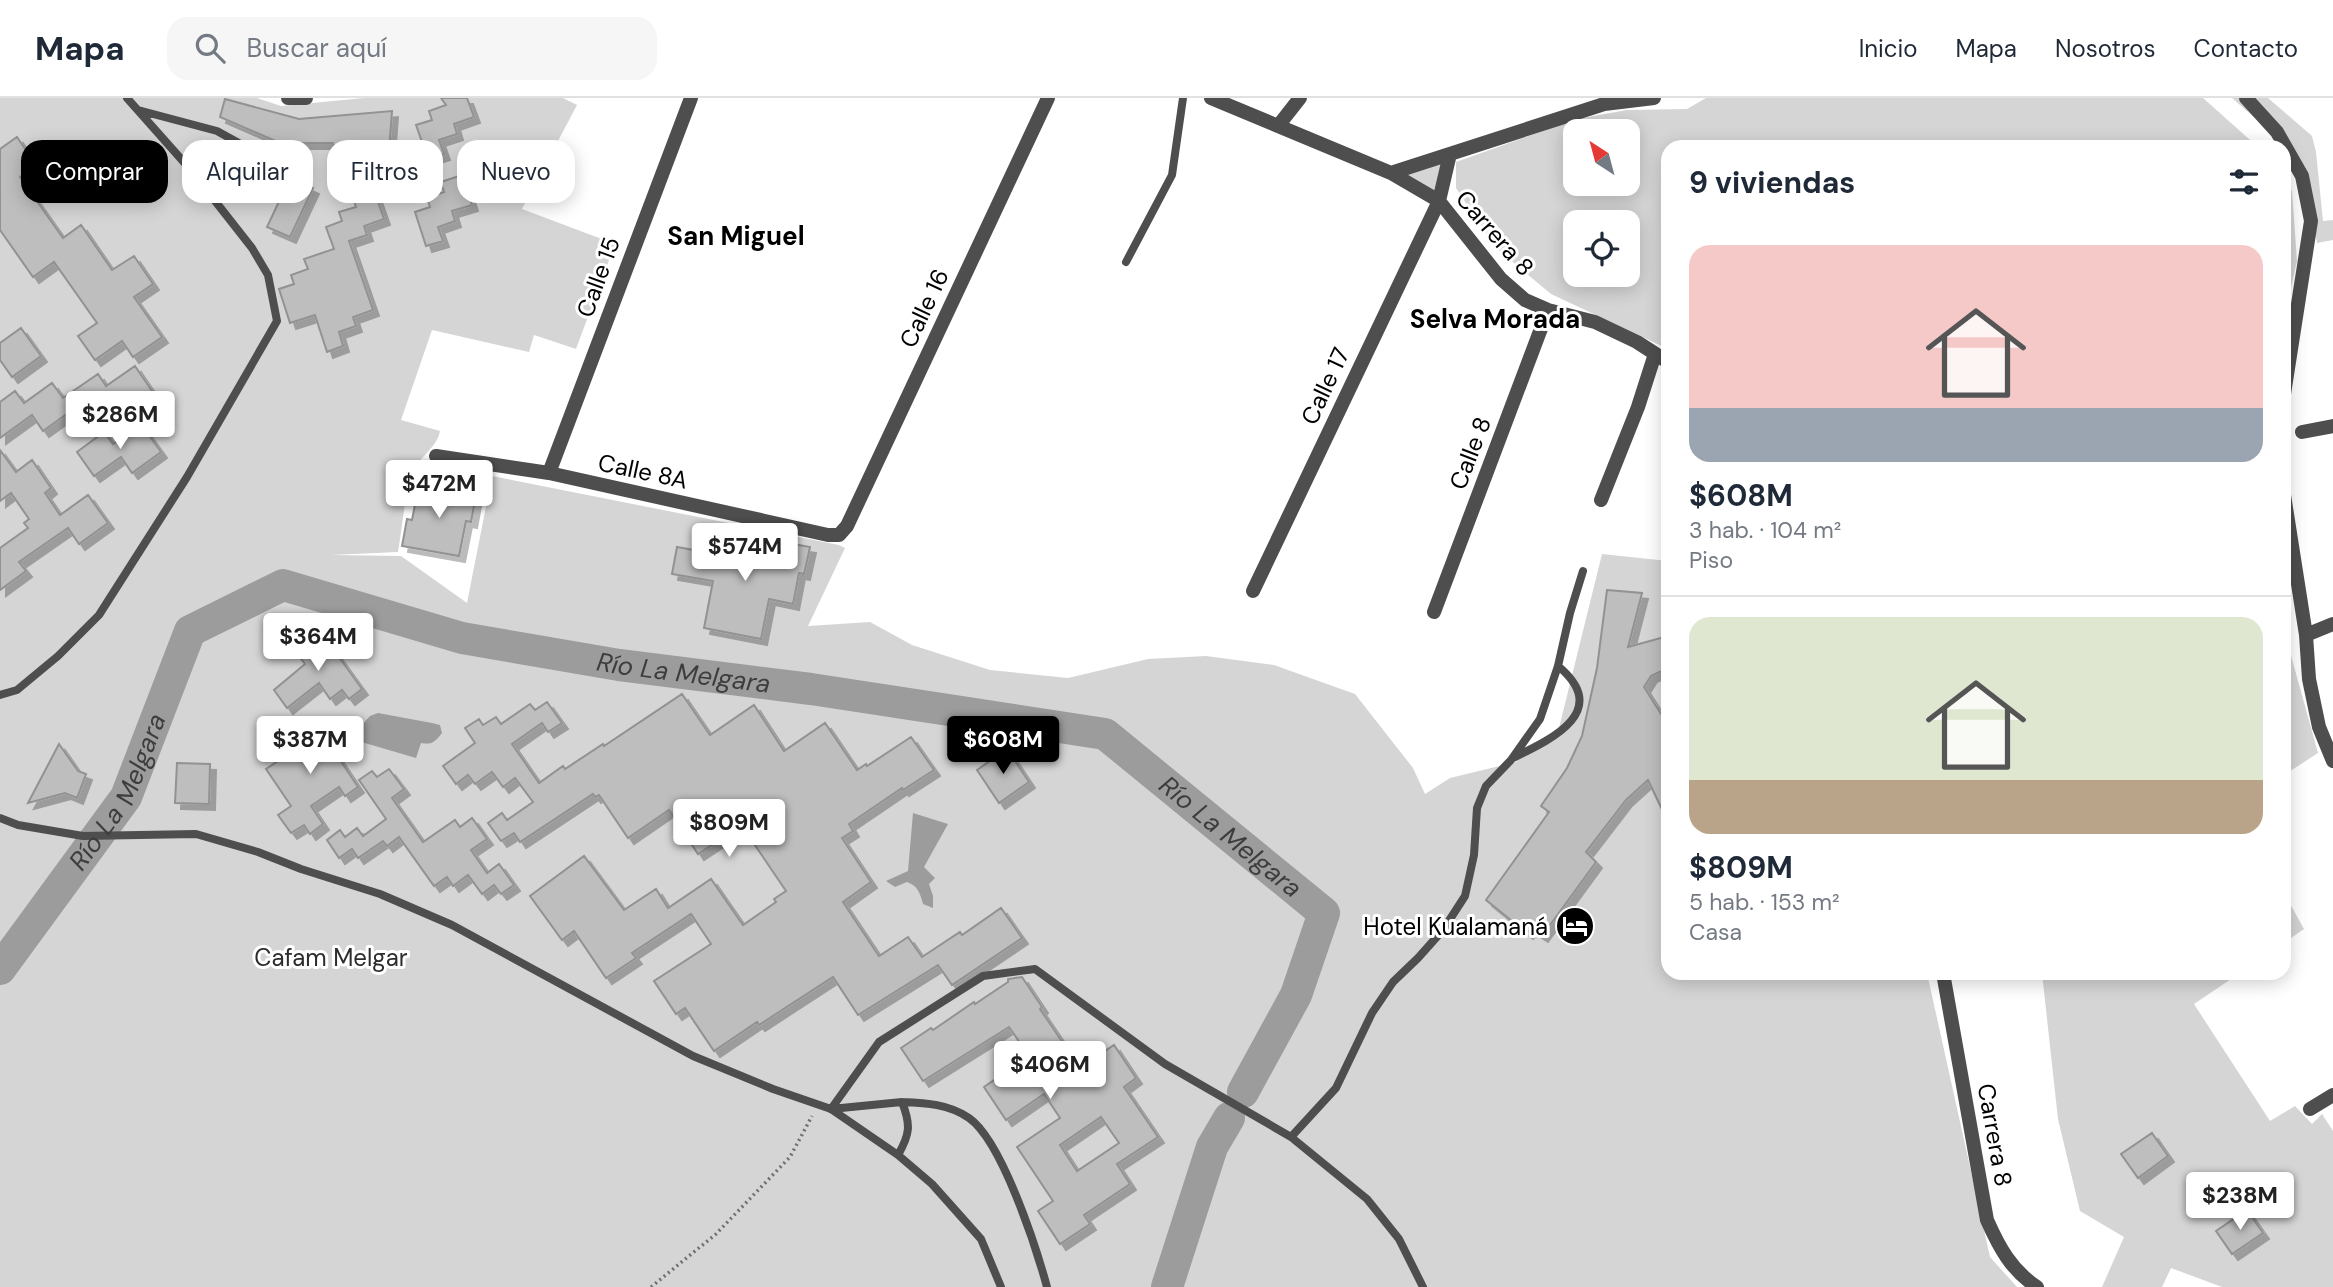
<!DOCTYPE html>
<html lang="es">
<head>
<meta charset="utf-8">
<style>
	:root { --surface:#fff; --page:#f6f6f7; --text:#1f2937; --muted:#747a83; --line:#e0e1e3; --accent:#000 }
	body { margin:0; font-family:"DM Sans",sans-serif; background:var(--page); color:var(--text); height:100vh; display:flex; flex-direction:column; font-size:26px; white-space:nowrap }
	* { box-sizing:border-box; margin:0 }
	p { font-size:23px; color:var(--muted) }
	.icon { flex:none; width:38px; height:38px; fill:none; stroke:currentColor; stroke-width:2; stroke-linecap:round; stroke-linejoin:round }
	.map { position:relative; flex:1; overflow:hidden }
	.panel { position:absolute; left:1661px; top:42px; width:630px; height:840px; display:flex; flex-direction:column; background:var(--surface); border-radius:21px; box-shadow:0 4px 18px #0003 }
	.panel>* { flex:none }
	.top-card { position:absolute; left:21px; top:42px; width:665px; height:63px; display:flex; gap:14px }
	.needle { width:46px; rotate:324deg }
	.controls { position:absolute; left:1563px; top:21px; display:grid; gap:14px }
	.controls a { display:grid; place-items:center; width:77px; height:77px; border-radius:14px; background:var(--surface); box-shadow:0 4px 18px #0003; font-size:35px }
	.price { position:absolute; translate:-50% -60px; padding:0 16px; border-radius:7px; background:#fff; color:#222; font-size:23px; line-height:46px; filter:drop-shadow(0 2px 4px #0008) }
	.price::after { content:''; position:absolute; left:50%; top:42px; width:21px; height:16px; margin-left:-10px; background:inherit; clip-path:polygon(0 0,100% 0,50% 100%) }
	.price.active { background:var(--accent); color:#fff }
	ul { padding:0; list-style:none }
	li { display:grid; align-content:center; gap:14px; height:371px; padding:0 28px }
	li+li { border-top:2px solid var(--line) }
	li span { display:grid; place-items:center; height:217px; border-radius:21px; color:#555 }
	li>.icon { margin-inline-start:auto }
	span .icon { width:126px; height:126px; fill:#fffc; stroke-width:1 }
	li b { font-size:30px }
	h2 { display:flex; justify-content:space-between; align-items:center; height:84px; padding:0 28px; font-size:30px }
	.chip { padding:0 24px; border-radius:21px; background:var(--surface); box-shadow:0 4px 18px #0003; font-size:24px; line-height:63px }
	.chip.active { background:var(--accent); color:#fff }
	header { display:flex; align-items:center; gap:42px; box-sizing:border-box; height:98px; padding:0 35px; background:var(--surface); border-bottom:2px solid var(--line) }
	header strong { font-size:33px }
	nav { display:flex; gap:38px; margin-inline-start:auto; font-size:24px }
	.search { width:490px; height:63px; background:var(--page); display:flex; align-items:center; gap:18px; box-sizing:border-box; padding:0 24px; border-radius:21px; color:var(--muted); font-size:26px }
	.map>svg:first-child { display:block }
	.green { fill:#d5d5d5; fill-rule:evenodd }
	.water { fill:#9c9c9c }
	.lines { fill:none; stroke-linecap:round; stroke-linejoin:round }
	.river { stroke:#9c9c9c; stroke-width:32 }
	.building { fill:#bebebe; stroke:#929292; stroke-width:2; fill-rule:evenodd; filter:url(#shadow) }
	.path { stroke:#707070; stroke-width:3.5; stroke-dasharray:2 3.5; stroke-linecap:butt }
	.service { stroke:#4e4e4e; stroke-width:8 }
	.minor { stroke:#4e4e4e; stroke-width:14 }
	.labels { text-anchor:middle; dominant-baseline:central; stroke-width:6; stroke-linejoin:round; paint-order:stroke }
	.street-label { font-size:24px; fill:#000; stroke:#fff }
	.poi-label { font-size:24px; fill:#000; stroke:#fff; text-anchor:end }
	.park-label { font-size:24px; fill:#2c2c2c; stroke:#fff }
	.neighbourhood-label { font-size:26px; font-weight:bold; fill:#000; stroke:#fff }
	.water-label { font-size:26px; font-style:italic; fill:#3d3d3d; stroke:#fff }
</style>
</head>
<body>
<header>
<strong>Mapa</strong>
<div class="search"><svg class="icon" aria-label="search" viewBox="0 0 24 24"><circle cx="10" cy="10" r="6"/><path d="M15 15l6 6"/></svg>Buscar aquí</div>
<nav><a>Inicio</a><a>Mapa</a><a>Nosotros</a><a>Contacto</a></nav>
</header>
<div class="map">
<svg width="2333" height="1189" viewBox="0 0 2333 1189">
	<defs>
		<filter id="shadow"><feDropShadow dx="6" dy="6" stdDeviation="0" flood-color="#0004"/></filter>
	</defs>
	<rect width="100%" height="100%" fill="#fff"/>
	<path class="green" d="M0,0H257L281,8L364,0H563L577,7L522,111L615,146L576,251L534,237L529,254L432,232L401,322L440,333C437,350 418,360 412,375C405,394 402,432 398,454L331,457L401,458L467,505L492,378L839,447L845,450L808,528L870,524L912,547L990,572L1068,580L1148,561L1206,558L1274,567L1355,596L1413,670L1425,696L1450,680L1516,664L1559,630L1602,456L1668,463V875H1927L1990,1159L2017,1189H0Z
		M1706,0H2203L2258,49H1668V251L1551,196L1496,150L1456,90V64L1577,21L1627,12L1687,11ZM1575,33H1628V86H1575ZM1575,124H1628V177H1575Z
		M2232,0H2268L2312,38L2316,54L2323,123L2333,122V142L2317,145L2304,78L2279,41Z
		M1443,63L1436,97L1403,76Z
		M2284,82L2292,93L2297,163L2284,221Z
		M2284,519L2287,543L2318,655L2284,677Z
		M2284,795L2304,831L2284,845Z
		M2042,875H2240L2194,906L2270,1023L2295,1008L2312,1026L2322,1016L2333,1033V1189H2222L2171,1170L2162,1189H2102L2124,1139L2080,1113L2058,1021Z"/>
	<path class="water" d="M378,615L432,625L440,627L442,635C435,644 432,647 421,645L416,660L358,643L357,632L370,618Z
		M913,715L948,726L924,769L935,780L929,786L933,798V810L923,806C920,795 918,788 907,784L895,789L886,783L908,773Z"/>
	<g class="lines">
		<g class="river">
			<path id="s1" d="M0,871L126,699L190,533L283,487L462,540L619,567L811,591L1105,636L1324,815L1296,897L1243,994"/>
			<path d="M1167,1189L1212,1049L1229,1020"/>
		</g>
	</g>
	<path class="building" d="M441,0H467L474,19L454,26L457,36L439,42L444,56L428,61L416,27L432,22L429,13L446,7Z
		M225,1L299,21L392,13L387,80L370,81L384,121L364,128L367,137L349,143L373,212L353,219L356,228L339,234L343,248L327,254L315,217L290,225L279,191L294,186L291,177L308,171L304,161L334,151L326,129L342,123L339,114L356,109L347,82H335L333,45H280L220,19Z
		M17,39L36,67L20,79L63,140L81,127L112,172L134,158L153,186L134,199L162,239L133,259L122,243L95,262L78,238L97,225L54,164L33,179L0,132V51Z
		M205 65a19 19 0 1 1 38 0a19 19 0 1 1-38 0Z
		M462,77L472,107L452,113L455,123L438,129L443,143L426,148L415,114L430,109L427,100L444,94L441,84Z
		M290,80L313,90L290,139L267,129Z
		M21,230L41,258L12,279L0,262V245Z
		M135,268L154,296L125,317L114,301L87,320L78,308L43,333L32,317L0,340V304L15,293L24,305L52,285L63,300L98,276L106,288Z
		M141,326L161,354L132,375L121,359L94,378L77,354L104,334L113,346Z
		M0,352L16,374L32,362L51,390L45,395L60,417L88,397L108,425L79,446L68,430L19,464L26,473L0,492V450L28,430L24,425L29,421L11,395L0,403Z
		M419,386L476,397L471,424L466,423L459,458L402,448L407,421L412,422Z
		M753,439L810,449L804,476L799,475L793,506L769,501L761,541L704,530L713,483L672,476L677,449L748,462Z
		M1607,492L1642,495L1628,549L1668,538V570L1651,578L1644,589L1668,627V724L1648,682L1626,702L1586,754L1596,764L1542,838L1531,831L1527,835L1486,802L1549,714L1541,708L1567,670L1582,638L1597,570Z
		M323,537L362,591L349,601L342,592L330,601L319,585L287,610L274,592L305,566L292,549L306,539L311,546Z
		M682,596L710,637L754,607L784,653L825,625L857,672L866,666L867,668L911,639L934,672L903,692L902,690L849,726L853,733L842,740L871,784L843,804L879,858L908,839L922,859L960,834L962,837L1001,810L1022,840L952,887L938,867L858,917L833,879L759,927L757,924L714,953L685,910L676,916L654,883L711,846L691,816L632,855L636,860L606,880L574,833L562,842L530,798L584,758L624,812L656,791L668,810L711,781L743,827L776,804L774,801L786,793L744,731L741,732L739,729L698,756L669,712L628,740L599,697L595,699L593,696L520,744L514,735L501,743L488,725L502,715L507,722L533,704L515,680L503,689L492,674L475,686L468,677L456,686L443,668L475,645L465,630L479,621L483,627L496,619L501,626L530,606L535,612L547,604L562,625L548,634L542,625L512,646L539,685L563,668L565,671L603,646L604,648Z
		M323,621L337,642L330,647L358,689L345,698L339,689L311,708L323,726L310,736L304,727L291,735L278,717L291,708L266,671L302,647L292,633L306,623L310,630Z
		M59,646L78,673L86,676L77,700L65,695L28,705Z
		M1007,651L1029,684L999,705L977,672Z
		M177,665L210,666L209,706L175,705Z
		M389,671L404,691L392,700L423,744L455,722L460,729L472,720L487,741L471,752L487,775L499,766L514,787L501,796L494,787L482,796L468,777L453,788L447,779L434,788L399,739L387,748L383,743L358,760L352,751L339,760L327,742L340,732L345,739L357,730L363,738L386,721L359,682L372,673L377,679Z
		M1022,879L1042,909L1040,911L1080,970L1114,947L1136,980L1124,989L1158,1039L1117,1066L1130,1086L1084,1117L1090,1126L1060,1146L1038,1113L1053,1103L1017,1049L1060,1020L1044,996L1006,1022L984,989L1029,958L1009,929L923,983L901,950L931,930L933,932L974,904L975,906L1008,884V881ZM1101,1019L1119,1045L1077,1073L1060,1047Z
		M2152,1035L2168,1058L2138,1080L2121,1056Z
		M2247,1112L2263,1135L2232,1156L2216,1133Z"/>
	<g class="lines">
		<path class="path" d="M651,1189L716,1136L790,1059L812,1018"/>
		<path class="service" d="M138,12L217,33L275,65
			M1126,164L1172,77L1183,0
			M0,597L17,592L58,558L99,517L187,379L277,223L268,177L252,150L190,71L127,0
			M1513,660C1552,641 1612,613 1558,568
			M0,720L18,727L83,738L196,736L258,754L301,771L380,796L452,827L693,958L773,991L831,1011L898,1057L932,1086L981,1141L1001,1189
			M831,1011L879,944L983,878L1035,871L1165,966L1291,1039L1367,1101L1399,1141L1423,1189
			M831,1011L902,1004
			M1291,1039L1336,990L1372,915L1393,884L1418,860L1443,832L1465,798L1474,757L1477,710L1486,688L1511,662L1540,621L1558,568L1570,515L1583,473
			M898,1057C910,1036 911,1027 902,1004C926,1005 949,1006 969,1020C1002,1043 1036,1149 1047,1189"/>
		<path class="minor" d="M288,0H306
			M1211,0L1391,75L1439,103L1501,181L1525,202L1548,212L1595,224L1637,244L1668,264
			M2246,0L2277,34L2302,78L2311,123L2284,296
			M1278,28L1300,0
			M1391,75L1604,6L1654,0
			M2302,334L2333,328
			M436,358L549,375L828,437H839L847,428L1048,0
			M549,375L691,0
			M2284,397L2306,537L2309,581L2319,629L2333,663
			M1601,402L1638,309L1655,256
			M1253,493L1439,103L1450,56
			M1434,514L1548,212
			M2306,537L2333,526
			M1943,875L1987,1122C1999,1149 2011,1172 2037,1189
			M2310,1011L2333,997"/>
	</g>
	<defs>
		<symbol id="hotel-disc" viewBox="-11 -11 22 22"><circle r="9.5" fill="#000" stroke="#fff"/><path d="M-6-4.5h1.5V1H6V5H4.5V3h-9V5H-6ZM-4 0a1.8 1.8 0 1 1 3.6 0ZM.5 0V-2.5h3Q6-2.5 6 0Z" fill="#fff"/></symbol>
	</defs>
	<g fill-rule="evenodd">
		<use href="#hotel-disc" x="1553" y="806" width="44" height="44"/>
	</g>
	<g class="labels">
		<g class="street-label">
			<text transform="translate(1495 135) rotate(49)">Carrera 8</text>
			<text transform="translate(598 179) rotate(-70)">Calle 15</text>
			<text transform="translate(924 210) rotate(-65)">Calle 16</text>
			<text transform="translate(1325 288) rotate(-65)">Calle 17</text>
			<text transform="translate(1470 355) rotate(-69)">Calle 8</text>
			<text transform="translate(643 373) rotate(12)">Calle 8A</text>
			<text transform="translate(1995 1037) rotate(80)">Carrera 8</text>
		</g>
		<g class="poi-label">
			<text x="1548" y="828">Hotel Kualamaná</text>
		</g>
		<g class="park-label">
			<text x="331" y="859">Cafam Melgar</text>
		</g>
		<g class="neighbourhood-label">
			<text x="736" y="138">San Miguel</text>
			<text x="1495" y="221">Selva Morada</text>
		</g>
		<g class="water-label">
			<text stroke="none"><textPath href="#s1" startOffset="906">Río La Melgara</textPath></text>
			<text stroke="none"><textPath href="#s1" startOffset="214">Río La Melgara</textPath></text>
			<text stroke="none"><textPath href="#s1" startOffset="1494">Río La Melgara</textPath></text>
		</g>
	</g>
</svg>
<div class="controls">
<a><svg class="needle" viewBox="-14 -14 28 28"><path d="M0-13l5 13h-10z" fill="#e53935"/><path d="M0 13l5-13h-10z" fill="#747a83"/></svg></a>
<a><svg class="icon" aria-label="locate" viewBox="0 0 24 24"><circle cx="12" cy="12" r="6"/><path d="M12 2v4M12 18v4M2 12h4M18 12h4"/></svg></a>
</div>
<b class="price" style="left:120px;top:353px">$286M</b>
<b class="price" style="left:439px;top:422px">$472M</b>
<b class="price" style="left:745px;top:485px">$574M</b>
<b class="price" style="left:318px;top:575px">$364M</b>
<b class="price" style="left:310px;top:678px">$387M</b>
<b class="price active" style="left:1003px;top:678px">$608M</b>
<b class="price" style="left:729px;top:761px">$809M</b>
<b class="price" style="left:1050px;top:1003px">$406M</b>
<b class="price" style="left:2240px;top:1134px">$238M</b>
<div class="top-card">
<a class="chip active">Comprar</a>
<a class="chip">Alquilar</a>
<a class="chip">Filtros</a>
<a class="chip">Nuevo</a>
</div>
<section class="panel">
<h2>9 viviendas<svg class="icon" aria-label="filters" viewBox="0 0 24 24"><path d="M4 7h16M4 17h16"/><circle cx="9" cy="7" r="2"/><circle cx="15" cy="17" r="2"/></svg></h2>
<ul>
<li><span style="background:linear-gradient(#f6c9c9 75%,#9aa5b1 0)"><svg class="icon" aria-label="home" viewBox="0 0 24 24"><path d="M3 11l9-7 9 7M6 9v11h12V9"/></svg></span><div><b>$608M</b><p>3 hab. · 104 m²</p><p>Piso</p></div></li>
<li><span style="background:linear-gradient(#dfe7d0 75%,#b9a48a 0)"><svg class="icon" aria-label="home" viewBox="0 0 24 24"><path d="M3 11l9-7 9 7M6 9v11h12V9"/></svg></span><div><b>$809M</b><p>5 hab. · 153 m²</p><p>Casa</p></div></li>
</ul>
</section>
</div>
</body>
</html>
